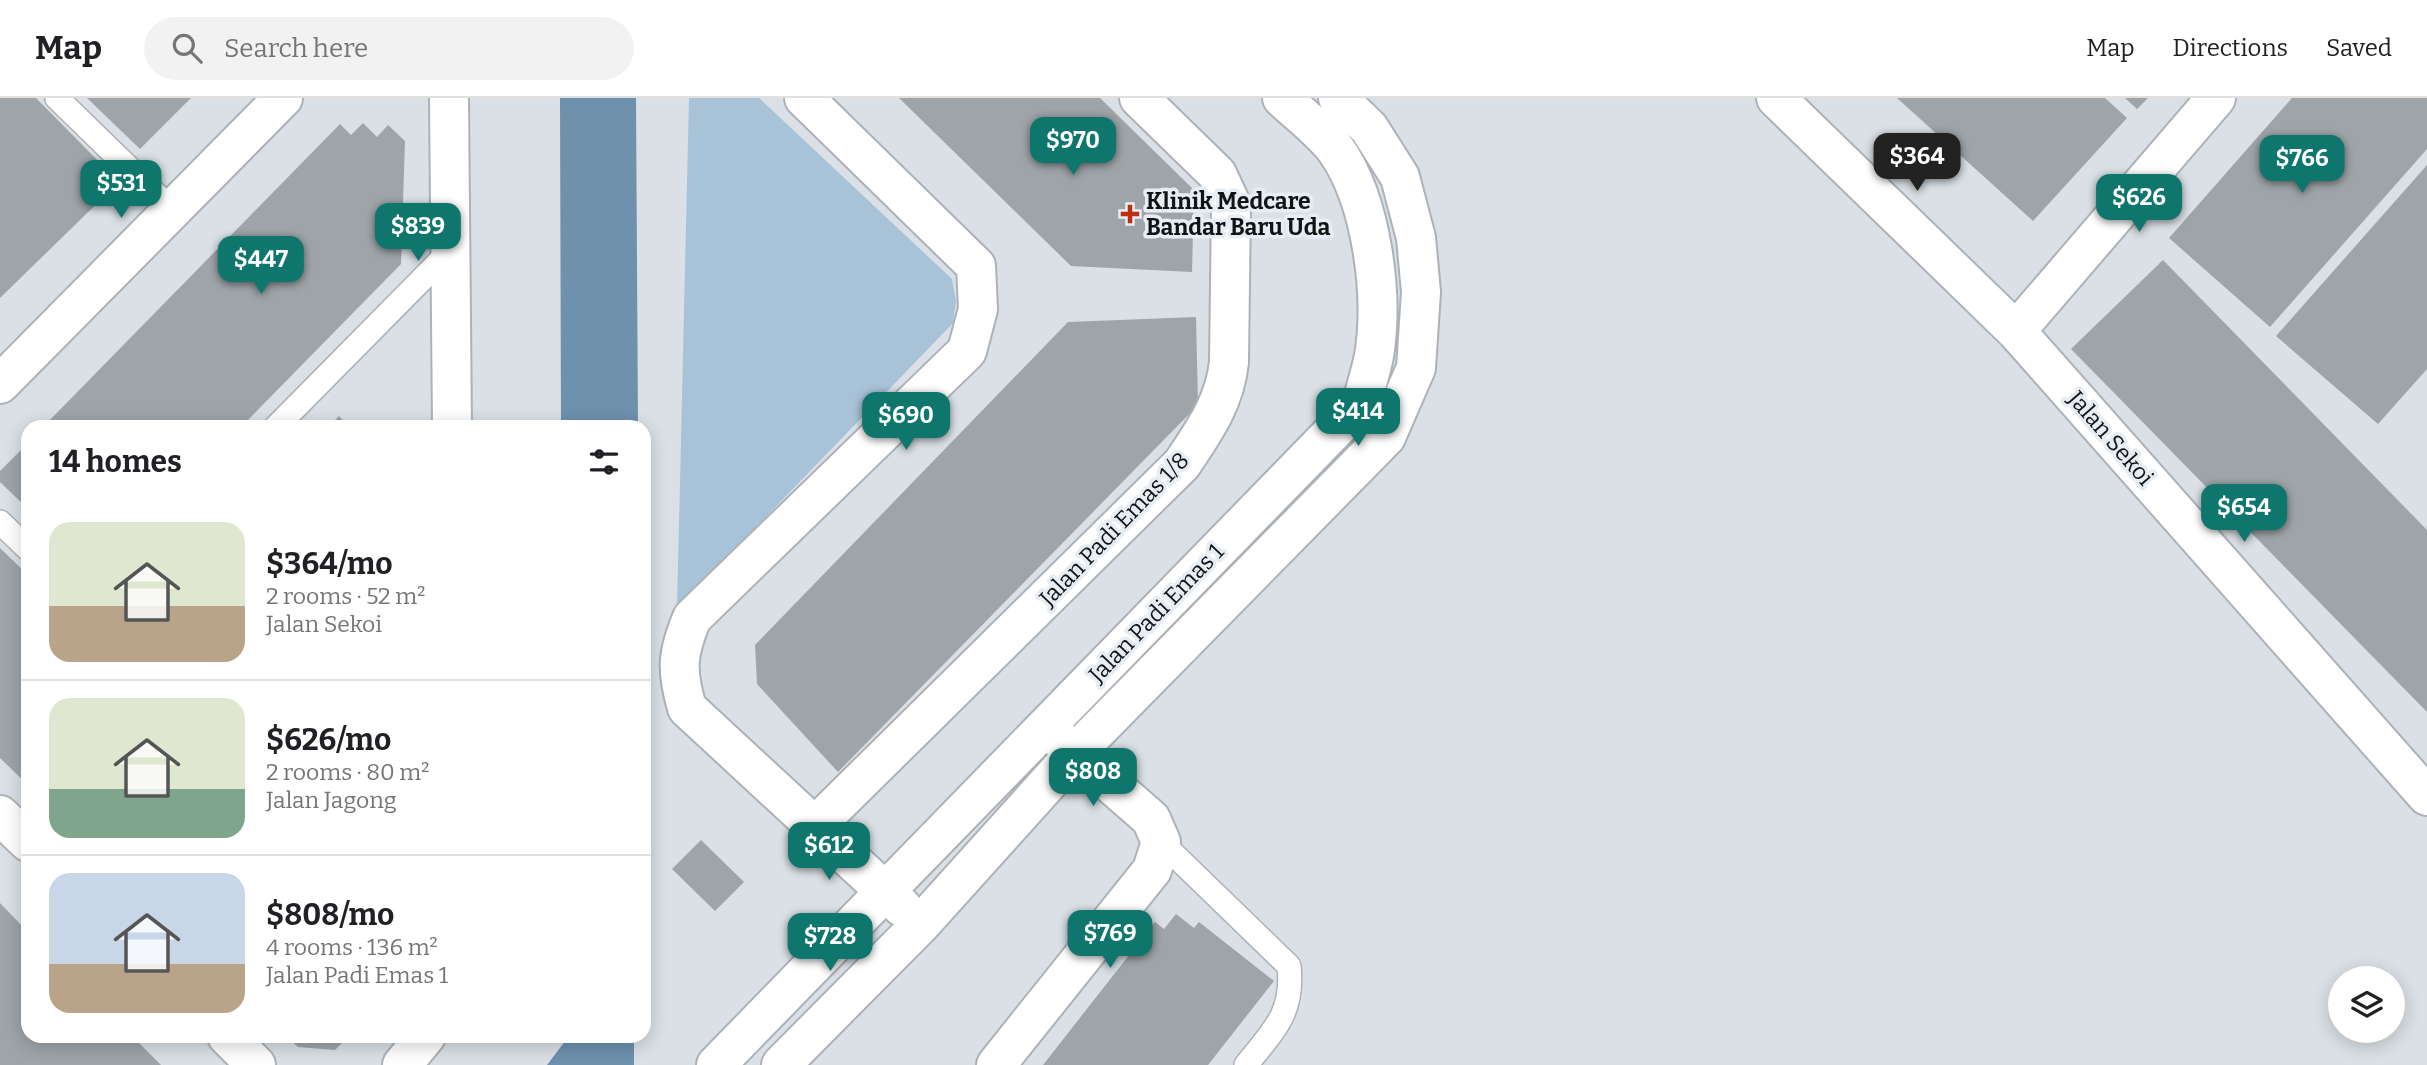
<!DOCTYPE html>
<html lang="en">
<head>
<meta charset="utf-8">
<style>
	:root { --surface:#fff; --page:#f2f2f2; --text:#202124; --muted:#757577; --line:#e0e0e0; --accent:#0f766e }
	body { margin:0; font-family:Bitter,serif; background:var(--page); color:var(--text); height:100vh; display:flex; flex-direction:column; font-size:26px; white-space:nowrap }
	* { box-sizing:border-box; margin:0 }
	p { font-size:23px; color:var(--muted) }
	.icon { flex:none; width:38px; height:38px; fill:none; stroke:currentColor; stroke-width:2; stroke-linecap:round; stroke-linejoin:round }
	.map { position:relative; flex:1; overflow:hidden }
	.side { position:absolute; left:21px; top:322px; width:630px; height:623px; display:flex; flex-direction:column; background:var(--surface); border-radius:21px; box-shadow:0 4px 18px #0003 }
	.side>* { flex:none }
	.controls { position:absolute; left:2328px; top:868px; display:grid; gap:14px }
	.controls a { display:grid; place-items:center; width:77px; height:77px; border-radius:50%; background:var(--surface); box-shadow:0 4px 18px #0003; font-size:35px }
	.price { position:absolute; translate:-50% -60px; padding:0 16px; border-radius:14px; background:var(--accent); color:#fff; font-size:23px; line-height:46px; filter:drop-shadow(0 2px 4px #0008) }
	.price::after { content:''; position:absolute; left:50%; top:42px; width:21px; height:16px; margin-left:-10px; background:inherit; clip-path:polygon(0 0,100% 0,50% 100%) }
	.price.current { background:#222; color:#fff }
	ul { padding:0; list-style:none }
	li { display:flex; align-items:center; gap:21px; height:175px; padding:0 28px }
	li+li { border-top:2px solid var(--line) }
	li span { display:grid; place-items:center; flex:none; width:196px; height:140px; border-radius:21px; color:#555 }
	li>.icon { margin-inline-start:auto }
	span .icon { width:84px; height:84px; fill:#fffc; stroke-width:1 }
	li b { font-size:30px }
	h2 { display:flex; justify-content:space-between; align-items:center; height:84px; padding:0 28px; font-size:30px }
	header { display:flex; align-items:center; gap:42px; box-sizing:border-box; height:98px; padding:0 35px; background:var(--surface); border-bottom:2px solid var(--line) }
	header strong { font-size:33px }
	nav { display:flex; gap:38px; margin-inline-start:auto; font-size:24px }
	.search { width:490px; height:63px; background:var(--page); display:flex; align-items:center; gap:18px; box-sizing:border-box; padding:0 24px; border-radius:38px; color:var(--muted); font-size:26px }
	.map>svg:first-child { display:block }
	.green { fill:#a8c2d8 }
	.water { fill:#6e91ae }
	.building { fill:#9ea4a8 }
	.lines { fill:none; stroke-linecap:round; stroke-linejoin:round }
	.lane-casing { stroke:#acb2b7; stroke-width:26 }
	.street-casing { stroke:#acb2b7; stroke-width:42 }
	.lane { stroke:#fff; stroke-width:23 }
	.street { stroke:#fff; stroke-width:38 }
	.poi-dot { fill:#ba2f12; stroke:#e7edf3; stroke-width:2.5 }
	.labels { text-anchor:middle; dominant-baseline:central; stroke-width:7; stroke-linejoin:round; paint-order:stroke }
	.poi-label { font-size:23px; font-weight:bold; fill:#111415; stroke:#e7edf3; text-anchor:start }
	.street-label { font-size:23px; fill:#111415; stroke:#e7edf3 }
</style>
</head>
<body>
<header>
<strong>Map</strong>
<div class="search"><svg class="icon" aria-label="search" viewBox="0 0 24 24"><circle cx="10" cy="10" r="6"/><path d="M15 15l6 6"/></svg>Search here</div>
<nav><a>Map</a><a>Directions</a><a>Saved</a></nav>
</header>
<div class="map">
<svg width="2427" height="967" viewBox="0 0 2427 967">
	<rect width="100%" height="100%" fill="#dae0e5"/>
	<path class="green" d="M689,0H759L952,181L956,203L953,225L677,511Z"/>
	<path class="water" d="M560,0H636L638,329H561Z
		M569,938H634V967H547Z"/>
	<path class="building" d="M0,0H36L119,84L0,200Z
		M87,0H191L140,51Z
		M899,0H1100L1194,92L1192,174L1071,168Z
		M1897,0H2105L2127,20L2033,123Z
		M2125,0H2148L2137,11Z
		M2292,0H2427V51L2270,229L2169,140Z
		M363,25L377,39L388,27L405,43L401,166L241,329H43L340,26L351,37Z
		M2427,67V271L2378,326L2276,238Z
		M2163,162L2427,432V614L2071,251Z
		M1196,219L1198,307L838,674L757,586L755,547L1068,224Z
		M339,318L349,329H328Z
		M28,345V411L0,384V373Z
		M0,450L28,477V687L0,660Z
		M701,742L744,784L715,813L672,771Z
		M0,805L28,834V938H132L161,967H0Z
		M1176,816L1194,830L1199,824L1274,883L1208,967H1043L1155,824L1164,831Z
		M286,938H349L335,952L298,949Z"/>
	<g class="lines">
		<defs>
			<path id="lane" d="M57,0L172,112
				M276,329L448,155
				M0,424L28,451
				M1161,744L1289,868C1294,915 1274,932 1246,967"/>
			<path id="street" d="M449,0L452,329
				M804,0L976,168L978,211L967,253L692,520C677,556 676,572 687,610L902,809
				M1776,0L2016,233L2427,698
				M2016,233L2216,0
				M0,286L283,0
				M0,717L28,744
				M813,730L1182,366C1204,333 1225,304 1229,264L1231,106L1217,76L1139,0
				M227,938L256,967
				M402,967L426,938
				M716,967L1362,304C1366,289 1371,273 1374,258C1384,197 1372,103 1336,52C1322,33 1299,16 1282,0
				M781,967L921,826L1075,655L1386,339L1416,270L1421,194L1416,140L1400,79L1369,30L1338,0
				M996,967L1152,772L1161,744L1151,721L1057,639"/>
		</defs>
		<use href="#lane" class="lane-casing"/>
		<use href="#street" class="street-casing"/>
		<use href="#lane" class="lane"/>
		<use href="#street" class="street"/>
	</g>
	<path class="poi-dot" d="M1126.5 105.5h7v7h7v7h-7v7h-7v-7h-7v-7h7z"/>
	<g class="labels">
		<g class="poi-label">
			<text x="1146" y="103">Klinik Medcare<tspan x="1146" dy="26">Bandar Baru Uda</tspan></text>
		</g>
		<g class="street-label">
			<text transform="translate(2111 340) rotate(49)">Jalan Sekoi</text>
			<text transform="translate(1114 431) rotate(-46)">Jalan Padi Emas 1/8</text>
			<text transform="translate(1156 515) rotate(-46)">Jalan Padi Emas 1</text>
		</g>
	</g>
</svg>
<div class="controls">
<a><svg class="icon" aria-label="layers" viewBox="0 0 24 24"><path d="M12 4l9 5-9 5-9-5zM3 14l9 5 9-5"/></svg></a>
</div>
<b class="price" style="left:1073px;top:79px">$970</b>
<b class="price current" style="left:1917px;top:95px">$364</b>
<b class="price" style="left:2302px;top:97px">$766</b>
<b class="price" style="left:121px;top:122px">$531</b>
<b class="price" style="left:2139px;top:136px">$626</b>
<b class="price" style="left:418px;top:165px">$839</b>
<b class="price" style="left:261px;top:198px">$447</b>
<b class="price" style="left:1358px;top:350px">$414</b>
<b class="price" style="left:906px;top:354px">$690</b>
<b class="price" style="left:2244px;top:446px">$654</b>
<b class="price" style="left:1093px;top:710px">$808</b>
<b class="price" style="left:829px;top:784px">$612</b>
<b class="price" style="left:1110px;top:872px">$769</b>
<b class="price" style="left:830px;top:875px">$728</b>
<section class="side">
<h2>14 homes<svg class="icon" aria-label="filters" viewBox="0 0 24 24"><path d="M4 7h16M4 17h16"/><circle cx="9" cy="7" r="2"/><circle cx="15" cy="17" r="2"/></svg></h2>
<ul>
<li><span style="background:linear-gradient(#dfe7d0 60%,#b9a48a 0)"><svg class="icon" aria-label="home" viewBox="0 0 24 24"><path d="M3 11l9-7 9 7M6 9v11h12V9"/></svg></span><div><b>$364/mo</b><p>2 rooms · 52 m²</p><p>Jalan Sekoi</p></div></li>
<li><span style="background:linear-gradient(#dfe7d0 65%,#7fa58c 0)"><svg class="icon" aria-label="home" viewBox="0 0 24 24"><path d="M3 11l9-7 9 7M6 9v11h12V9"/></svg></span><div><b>$626/mo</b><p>2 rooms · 80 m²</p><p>Jalan Jagong</p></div></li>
<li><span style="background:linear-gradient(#c9d6e8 65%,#b9a48a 0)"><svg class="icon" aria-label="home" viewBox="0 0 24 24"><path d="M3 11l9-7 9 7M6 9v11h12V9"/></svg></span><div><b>$808/mo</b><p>4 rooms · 136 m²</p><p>Jalan Padi Emas 1</p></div></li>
</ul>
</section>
</div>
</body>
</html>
